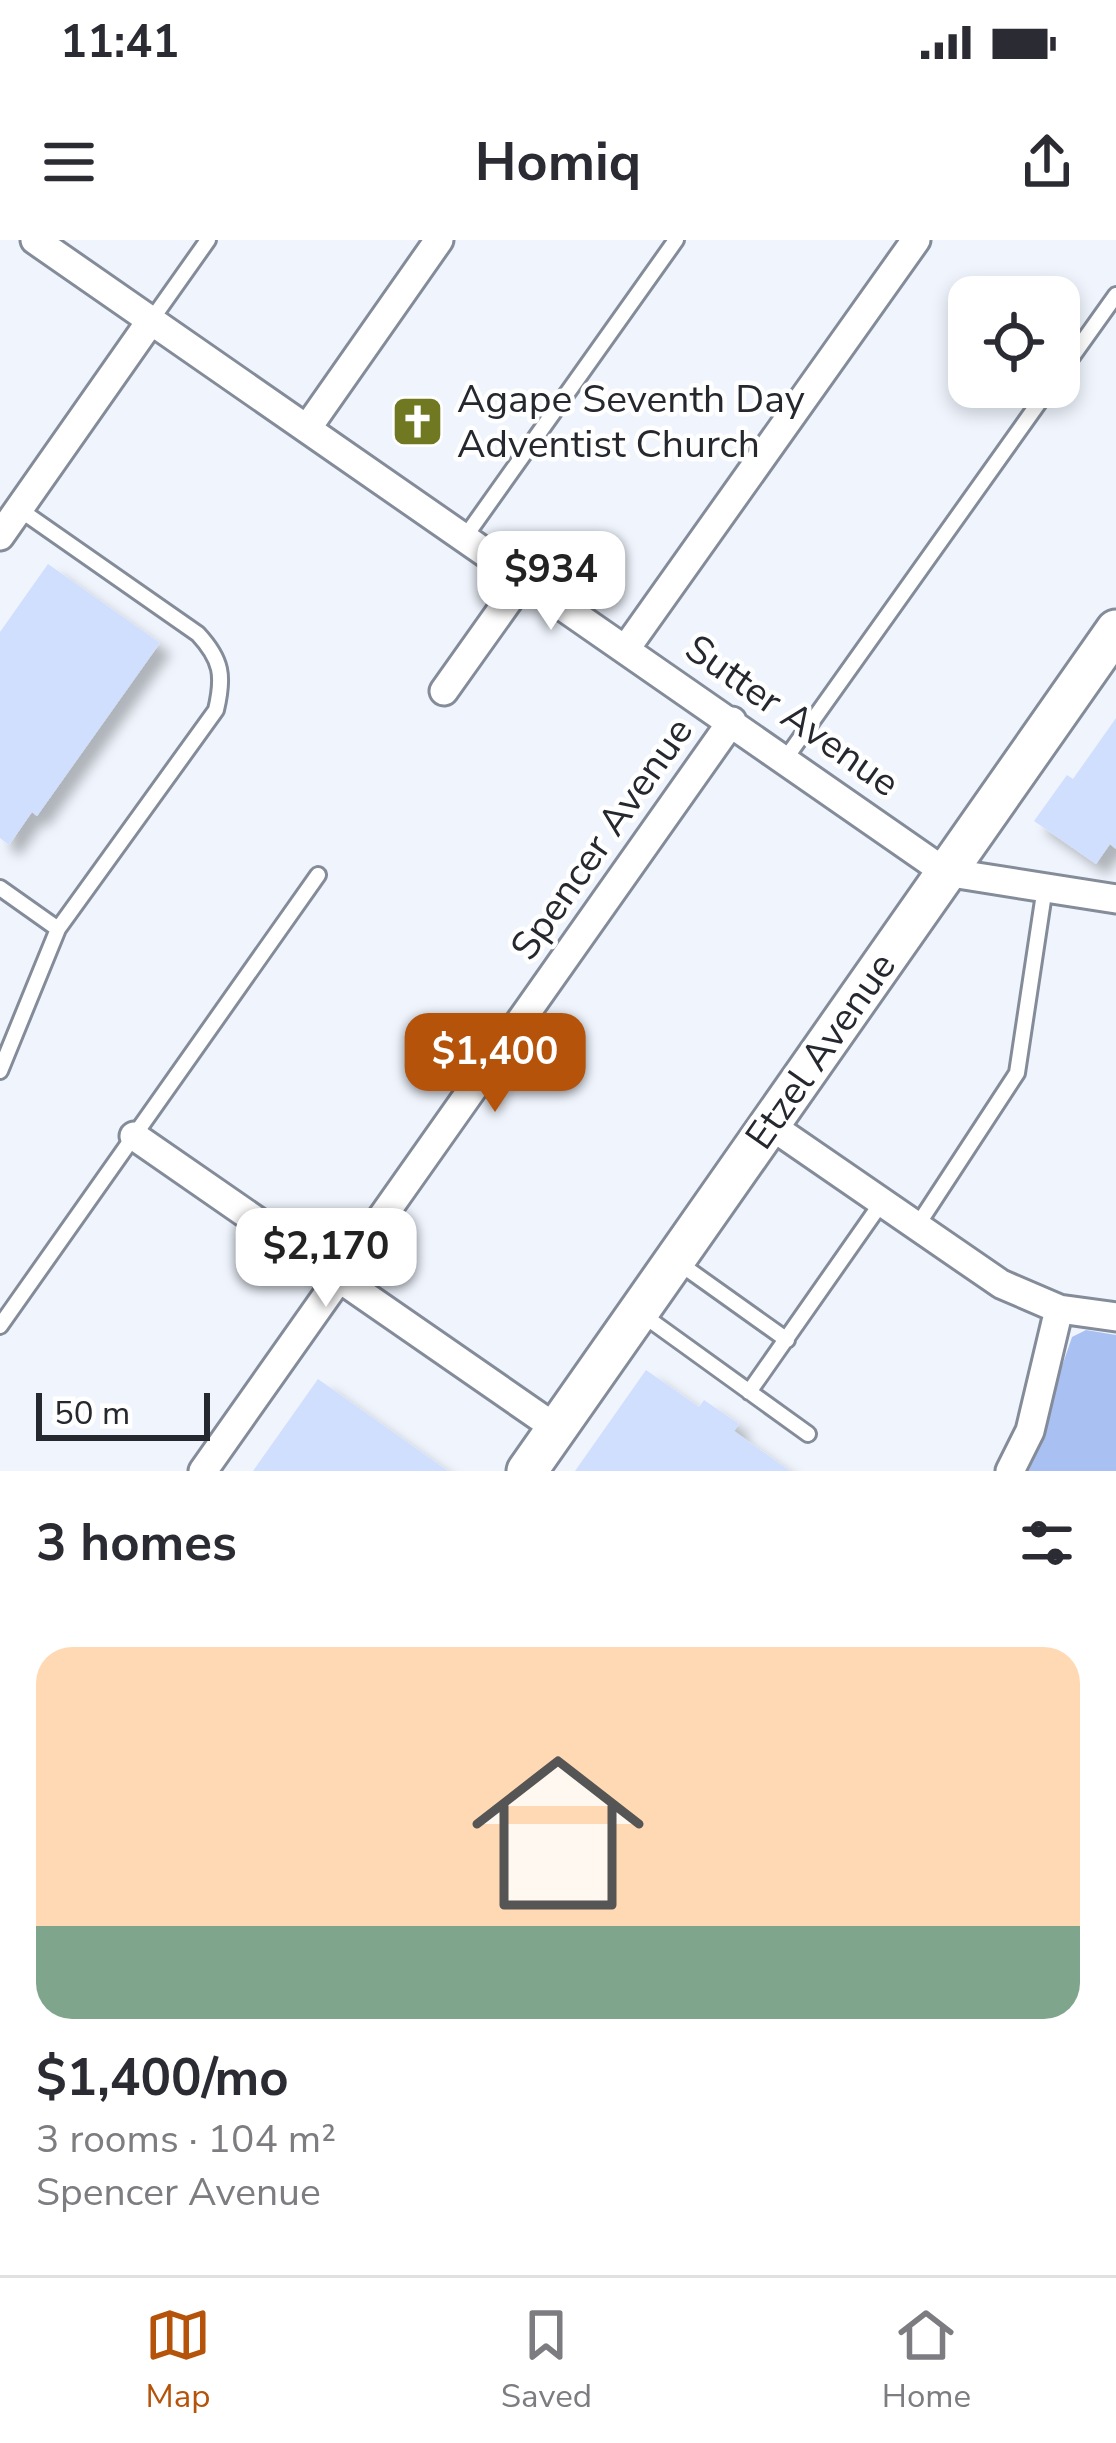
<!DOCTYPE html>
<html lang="en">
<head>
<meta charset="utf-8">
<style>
	:root { --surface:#fff; --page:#f7f7f7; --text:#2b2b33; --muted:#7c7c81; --line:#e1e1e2; --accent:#b45309 }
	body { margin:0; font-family:"Nunito Sans",sans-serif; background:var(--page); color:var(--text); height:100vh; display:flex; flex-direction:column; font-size:45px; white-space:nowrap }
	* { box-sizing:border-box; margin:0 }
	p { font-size:39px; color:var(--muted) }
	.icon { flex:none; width:66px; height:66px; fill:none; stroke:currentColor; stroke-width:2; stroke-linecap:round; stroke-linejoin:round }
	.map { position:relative; height:1231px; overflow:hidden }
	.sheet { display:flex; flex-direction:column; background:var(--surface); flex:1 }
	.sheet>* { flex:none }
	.fabs { position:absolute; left:948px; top:36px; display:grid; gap:24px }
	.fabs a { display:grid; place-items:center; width:132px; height:132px; border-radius:24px; background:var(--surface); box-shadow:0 6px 18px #0003; font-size:60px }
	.scale { position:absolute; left:36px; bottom:30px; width:174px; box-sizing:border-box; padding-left:12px; border:6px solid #25282e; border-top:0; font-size:33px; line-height:42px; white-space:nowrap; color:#25282e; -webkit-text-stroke:9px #fff; paint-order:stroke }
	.price { position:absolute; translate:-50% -102px; padding:0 27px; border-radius:24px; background:#fff; color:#222; font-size:39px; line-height:78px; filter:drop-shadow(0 3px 6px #0008) }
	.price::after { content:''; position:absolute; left:50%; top:72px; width:36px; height:27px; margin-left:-18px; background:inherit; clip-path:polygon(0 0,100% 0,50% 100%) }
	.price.on { background:var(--accent); color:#fff }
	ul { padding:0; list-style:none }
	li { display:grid; align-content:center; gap:24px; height:636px; padding:0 36px }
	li+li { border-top:3px solid var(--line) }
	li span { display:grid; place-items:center; height:372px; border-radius:36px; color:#555 }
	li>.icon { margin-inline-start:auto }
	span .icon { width:216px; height:216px; fill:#fffc; stroke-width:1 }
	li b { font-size:51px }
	h2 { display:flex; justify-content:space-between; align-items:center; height:144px; padding:0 36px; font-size:51px }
	.status { display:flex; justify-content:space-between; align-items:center; height:84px; padding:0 60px; background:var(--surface); direction:ltr }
	.status svg { height:33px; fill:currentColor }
	header { display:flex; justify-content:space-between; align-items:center; height:156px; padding:0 36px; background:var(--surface); font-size:54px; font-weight:700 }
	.dock { display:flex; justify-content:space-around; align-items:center; height:168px; border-top:3px solid var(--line); background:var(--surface); font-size:33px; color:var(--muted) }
	.dock a { display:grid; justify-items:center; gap:6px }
	.dock .on { color:var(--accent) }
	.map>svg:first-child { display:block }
	.green { fill:#a9c1f2 }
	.building { fill:#d0dffe; filter:url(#shadow) }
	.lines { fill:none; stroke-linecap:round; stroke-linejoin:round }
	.lane-casing { stroke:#848b99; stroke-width:20 }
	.street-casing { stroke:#848b99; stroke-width:33 }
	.secondary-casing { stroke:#848b99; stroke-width:45 }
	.lane { stroke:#fff; stroke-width:14 }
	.street { stroke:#fff; stroke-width:27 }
	.secondary { stroke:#fff; stroke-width:39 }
	.labels { text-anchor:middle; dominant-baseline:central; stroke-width:9; stroke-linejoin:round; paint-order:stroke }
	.poi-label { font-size:39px; fill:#25282e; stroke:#fff; text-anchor:start }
	.street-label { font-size:39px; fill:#25282e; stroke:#fff }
</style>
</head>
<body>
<div class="status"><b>11:41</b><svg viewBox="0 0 49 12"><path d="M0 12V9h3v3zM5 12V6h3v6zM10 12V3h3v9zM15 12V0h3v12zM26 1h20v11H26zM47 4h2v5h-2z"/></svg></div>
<header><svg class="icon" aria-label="menu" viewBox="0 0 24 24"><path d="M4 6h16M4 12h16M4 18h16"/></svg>Homiq<svg class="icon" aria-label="share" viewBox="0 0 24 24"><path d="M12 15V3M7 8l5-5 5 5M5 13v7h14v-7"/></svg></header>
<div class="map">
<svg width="1116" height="1231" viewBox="0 0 1116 1231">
	<defs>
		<filter id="shadow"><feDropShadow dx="11" dy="11" stdDeviation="6" flood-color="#0004"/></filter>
	</defs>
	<rect width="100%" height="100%" fill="#eff4fd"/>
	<path class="green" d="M1086,1090L1116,1095V1231H1026L1072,1097Z"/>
	<path class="building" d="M48,324L160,403L37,576L32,572L9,605L0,598V392Z
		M1116,478V609L1110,604L1096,624L1034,581L1067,535L1073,539Z
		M646,1130L699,1167L704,1160L739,1184L734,1191L790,1231H575Z
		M318,1139L448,1231H253Z"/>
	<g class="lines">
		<defs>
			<path id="lane" d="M150,82L208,0
				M1059,135L1116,55
				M465,297L676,0
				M786,518L1050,147
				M0,648L58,689L216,470C224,436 222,420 198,394L19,269
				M0,831L58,689
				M917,986L1017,833L1045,647
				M679,1023L787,1100
				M643,1075L808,1194
				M0,1086L318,635
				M749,1152L882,962"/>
			<path id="street" d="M35,0L945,632L1116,659
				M308,187L439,0
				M0,296L150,82
				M627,407L916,0
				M444,451L525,337
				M770,885L1001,1044L1059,1069L1116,1077
				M134,896L557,1189
				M203,1231L732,481
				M1010,1231L1030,1191L1059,1069"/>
			<path id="secondary" d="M527,1231L1116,390"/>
		</defs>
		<use href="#lane" class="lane-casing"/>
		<use href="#street" class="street-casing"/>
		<use href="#secondary" class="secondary-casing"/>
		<use href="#lane" class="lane"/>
		<use href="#street" class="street"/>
		<use href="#secondary" class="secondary"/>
	</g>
	<defs>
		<symbol id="church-square" viewBox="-11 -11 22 22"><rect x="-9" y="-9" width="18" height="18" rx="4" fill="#707822" stroke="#fff"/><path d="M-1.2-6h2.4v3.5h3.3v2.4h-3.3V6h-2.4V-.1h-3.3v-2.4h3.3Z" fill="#fff"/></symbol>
	</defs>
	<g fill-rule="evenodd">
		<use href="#church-square" x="388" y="152" width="59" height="59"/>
	</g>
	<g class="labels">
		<g class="poi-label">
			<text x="457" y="159">Agape Seventh Day<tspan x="457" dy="45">Adventist Church</tspan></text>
		</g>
		<g class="street-label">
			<text transform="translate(792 476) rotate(35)">Sutter Avenue</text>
			<text transform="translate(602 599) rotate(-55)">Spencer Avenue</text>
			<text transform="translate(821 811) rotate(-55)">Etzel Avenue</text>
		</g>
	</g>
</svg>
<div class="fabs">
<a><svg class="icon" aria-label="locate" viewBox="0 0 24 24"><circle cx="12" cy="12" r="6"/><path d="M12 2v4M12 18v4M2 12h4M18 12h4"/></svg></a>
</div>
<div class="scale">50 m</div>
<b class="price" style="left:551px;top:393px">$934</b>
<b class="price on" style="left:495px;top:875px">$1,400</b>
<b class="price" style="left:326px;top:1070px">$2,170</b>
</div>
<section class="sheet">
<h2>3 homes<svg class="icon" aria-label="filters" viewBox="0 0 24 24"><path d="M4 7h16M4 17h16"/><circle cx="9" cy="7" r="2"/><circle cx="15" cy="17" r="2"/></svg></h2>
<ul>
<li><span style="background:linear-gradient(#ffd9b3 75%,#7fa58c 0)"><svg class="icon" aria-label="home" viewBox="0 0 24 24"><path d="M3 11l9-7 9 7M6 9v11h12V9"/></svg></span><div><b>$1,400/mo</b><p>3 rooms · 104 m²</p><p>Spencer Avenue</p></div></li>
</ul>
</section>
<nav class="dock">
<a class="on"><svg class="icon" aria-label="map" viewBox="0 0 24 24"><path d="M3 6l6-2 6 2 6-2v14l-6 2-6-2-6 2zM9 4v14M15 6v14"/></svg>Map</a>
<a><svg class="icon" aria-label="saved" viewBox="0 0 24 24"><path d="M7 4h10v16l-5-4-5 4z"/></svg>Saved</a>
<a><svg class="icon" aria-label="home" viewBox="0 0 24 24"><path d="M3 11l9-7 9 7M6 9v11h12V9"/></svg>Home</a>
</nav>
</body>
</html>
